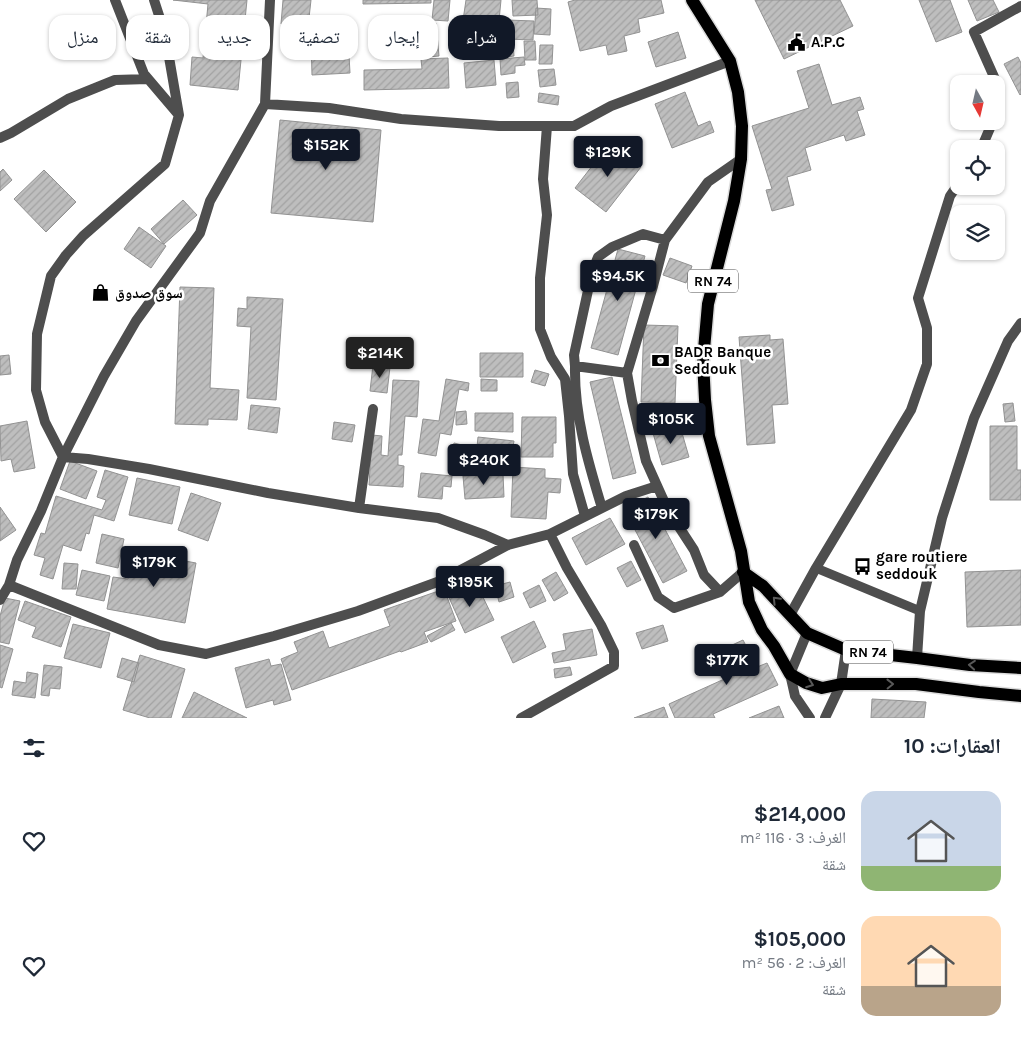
<!DOCTYPE html>
<html lang="ar">
<head>
<meta charset="utf-8">
<style>
	:root { --surface:#fff; --page:#f6f6f7; --text:#1f2937; --muted:#747a83; --accent:#111827 }
	body { margin:0; font-family:Karla,"Noto Naskh Arabic",sans-serif; background:var(--page); color:var(--text); direction:rtl; height:100vh; display:flex; flex-direction:column; font-size:19px; white-space:nowrap }
	* { box-sizing:border-box; margin:0 }
	p { font-size:16px; color:var(--muted) }
	.icon { flex:none; width:28px; height:28px; fill:none; stroke:currentColor; stroke-width:2; stroke-linecap:round; stroke-linejoin:round }
	.map { position:relative; height:718px; overflow:hidden; direction:ltr }
	.side { display:flex; flex-direction:column; background:var(--surface); flex:1 }
	.side>* { flex:none }
	.top-card { position:absolute; left:15px; top:15px; width:500px; height:45px; direction:rtl; display:flex; gap:10px }
	.needle { width:32px; rotate:172deg }
	.fabs { position:absolute; left:950px; top:75px; display:grid; gap:10px }
	.fabs a { display:grid; place-items:center; width:55px; height:55px; border-radius:10px; background:var(--surface); box-shadow:0 1px 4px #0004; font-size:25px }
	.price { position:absolute; translate:-50% -42px; padding:0 11px; border-radius:5px; background:var(--accent); color:#fff; font-size:16px; line-height:32px; filter:drop-shadow(0 1px 2px #0008) }
	.price::after { content:''; position:absolute; left:50%; top:30px; width:15px; height:11px; margin-left:-8px; background:inherit; clip-path:polygon(0 0,100% 0,50% 100%) }
	.price.current { background:#222; color:#fff }
	ul { padding:0; list-style:none }
	li { display:flex; align-items:center; gap:15px; height:125px; padding:0 20px }
	li span { display:grid; place-items:center; flex:none; width:140px; height:100px; border-radius:15px; color:#555 }
	li>.icon { margin-inline-start:auto }
	span .icon { width:60px; height:60px; fill:#fffc; stroke-width:1 }
	li b { font-size:21px }
	h2 { display:flex; justify-content:space-between; align-items:center; height:60px; padding:0 20px; font-size:21px }
	.chip { padding:0 18px; border-radius:15px; background:var(--surface); box-shadow:0 1px 4px #0004; font-size:18px; line-height:45px }
	.chip.current { background:var(--accent); color:#fff }
	.map>svg:first-child { display:block }
	.building { fill:url(#building-hatch); stroke:#929292 }
	.lines { fill:none; stroke-linecap:round; stroke-linejoin:round }
	.primary-casing { stroke:#dbdbdb; stroke-width:15 }
	.lane { stroke:#4e4e4e; stroke-width:9 }
	.street { stroke:#4e4e4e; stroke-width:10 }
	.primary { stroke:#000; stroke-width:12 }
	.oneway { stroke:#595959 }
	.labels { text-anchor:middle; dominant-baseline:central; stroke-width:5; stroke-linejoin:round; paint-order:stroke }
	.shield { fill:#fff; stroke:#4c4c4c; stroke-width:1 }
	.shield-label { font-size:14px; font-weight:bold; fill:#000 }
	.poi-label { font-size:15px; font-weight:bold; fill:#000; stroke:#fff; text-anchor:start }
</style>
</head>
<body>
<div class="map">
<svg width="1021" height="718" viewBox="0 0 1021 718">
	<defs>
		<pattern id="building-hatch" width="6" height="6" patternUnits="userSpaceOnUse" patternTransform="scale(1.25)"><rect width="6" height="6" fill="#bebebe"/><path d="M-1 1l2-2M0 6l6-6M5 7l2-2" fill="none" stroke="#a2a2a2"/></pattern>
	</defs>
	<rect width="100%" height="100%" fill="#fff"/>
	<path class="building" d="M173,0H247L238,90L190,85L192,57L203,58L208,4Z
		M283,0H311L308,27L281,24Z
		M363,0H431V3L363,4Z
		M434,0H450L448,21L432,20Z
		M466,0H501L498,31L462,27Z
		M512,0H537L538,15L513,16Z
		M575,0H661L664,13L638,19L640,32L624,36L627,51L608,55L606,45L580,51L568,2Z
		M755,0H840L853,26L784,59Z
		M919,0H950L962,32L936,42Z
		M968,0H993L999,12L977,21Z
		M536,8L551,9L550,35L534,34Z
		M507,20L534,21L533,40L506,39Z
		M436,23L439,56L428,57L425,24Z
		M678,32L686,58L656,67L648,42Z
		M348,37L350,73L312,75L311,39Z
		M524,41H535L536,60H525Z
		M513,43L514,56L500,58L498,45Z
		M540,45H553L552,64H539Z
		M524,57L525,65L515,66V73L501,75L500,59Z
		M1018,57L1021,63V94L1020,95L1004,64Z
		M448,58L449,88L364,90V70L422,69L421,59Z
		M494,60L496,85L466,88L464,63Z
		M819,64L832,105L860,97L864,109L857,111L865,135L846,141L844,135L805,148L811,170L787,177L794,205L772,211L766,190L772,189L752,126L809,108L797,71Z
		M554,69L556,85L540,87L538,70Z
		M518,82L519,97L507,98L506,83Z
		M685,92L698,126L710,121L714,132L672,148L655,104Z
		M539,93L559,96L558,105L538,102Z
		M280,120L381,130L373,222L271,213Z
		M610,143L641,167L606,212L575,188Z
		M3,169L12,180L0,191V172Z
		M44,170L76,202L46,232L14,199Z
		M183,200L197,215L164,244L151,229Z
		M139,227L166,246L151,268L124,249Z
		M618,249L645,256L618,355L591,348Z
		M670,258L692,266L686,283L663,275Z
		M180,287L214,288L210,388L239,390L237,420L208,419V425L175,424Z
		M247,297L283,299L276,400L247,398L251,327L237,326L238,308L247,309Z
		M644,325L678,326L675,403L641,402Z
		M770,335V340L783,339L788,404L772,405L775,443L747,445L739,337Z
		M480,353H523V377H480Z
		M9,355L11,374L0,375V356Z
		M373,365L390,367L387,393L370,391Z
		M535,370L549,374L545,386L531,382Z
		M612,377L636,473L613,479L590,382Z
		M446,379L469,383L468,391L459,389L451,435L440,433L436,456L418,453L423,419L439,421Z
		M481,379L497,380V391H481Z
		M393,380L419,381L417,417L405,416L402,455H398V465L404,466L403,487L369,485L372,435L382,436L381,455L388,456Z
		M1013,403L1015,421L1005,422L1003,404Z
		M251,405L280,408L277,433L248,429Z
		M466,411L467,424L456,425V412Z
		M475,413H513V432L475,431Z
		M522,417H556V443H553V457H521Z
		M27,421L35,468L14,472L11,459L1,461L0,426Z
		M334,422L355,425L352,442L332,439Z
		M680,426L689,457L662,465L653,433Z
		M990,426H1017V470H1021V500H990Z
		M478,437L514,441L512,452L477,447Z
		M454,443L462,445L458,459L450,457Z
		M475,451L498,452V468H475Z
		M70,461L97,471L86,499L60,489Z
		M513,467L545,469V478L561,479L560,493L548,492L546,519L511,517Z
		M105,470L128,477L114,521L94,515L89,534L86,533L81,551L63,545L53,579L40,575L45,558L34,555L41,533L45,534L56,496L102,510L106,500L97,497Z
		M421,473L452,476L451,487L443,486L442,499L418,497Z
		M503,474L504,497L465,499L463,476Z
		M137,478L180,487L172,524L129,515Z
		M191,493L221,503L208,541L178,530Z
		M648,497L687,571L663,583L624,509Z
		M0,507L16,530L0,541Z
		M610,518L625,544L586,565L572,538Z
		M102,534L124,539L118,568L96,563Z
		M133,550L159,555L158,556L196,563L185,623L107,609L113,577L128,579Z
		M631,561L641,580L627,587L617,568Z
		M64,563L78,564L76,589H62Z
		M82,570L110,576L104,601L76,595Z
		M1021,570V625L967,627L965,572Z
		M556,572L568,593L554,601L542,580Z
		M510,582L514,597L499,602L495,586Z
		M463,583L469,596L480,591L494,620L465,633L446,591Z
		M539,585L546,601L530,608L523,593Z
		M444,589L456,621L424,632L428,642L401,652L400,651L292,690L281,659L298,652L294,642L323,631L329,648L390,626L384,610Z
		M5,598L20,601L9,644L0,642V616Z
		M25,601L71,617L61,647L32,637L36,627L18,620Z
		M534,621L546,647L513,663L501,637Z
		M451,623L455,630L431,642L427,636Z
		M73,624L110,633L101,668L64,658Z
		M663,625L668,641L642,649L636,633Z
		M592,629L597,655L554,663L552,653L566,650L563,634Z
		M743,640L757,667L767,663L778,685L713,714L715,718H675L669,704L731,676L719,651Z
		M0,645L13,649L2,688L0,687Z
		M140,655L185,669L171,718H150L123,710Z
		M122,658L139,663L134,682L117,677Z
		M269,659L271,666L281,664L291,700L274,705L273,700L246,708L235,668Z
		M44,665L62,667L60,689L50,688L49,696L41,695Z
		M570,667L572,675L555,678L554,669Z
		M27,672L38,674L35,698L12,695L14,681L26,683Z
		M194,692L247,718H182Z
		M872,699L926,702L924,718H871Z
		M779,706L784,718H749Z
		M664,707L668,718H634Z"/>
	<g class="lines">
		<defs>
			<path id="primary" d="M692,0L730,61L738,92L742,126L741,159L734,201L708,304L703,361L705,400L709,436L741,551L749,602L762,630L774,646L790,674L806,683L822,688L841,684H916L979,692L1021,696
				M743,572L763,586L807,633L846,650L917,658L970,665L1021,668"/>
		</defs>
		<use href="#primary" class="primary-casing"/>
		<path class="lane" d="M816,568L920,611"/>
		<path class="street" d="M115,0L144,74L178,114
			M996,102L999,88L974,32L1021,6
			M265,104L270,0
			M547,126L543,179L547,215L540,278V329L551,357L565,379L569,416L573,474L585,516
			M0,138L11,133L68,99L115,80L148,79
			M981,149L993,121
			M575,366C574,415 588,462 602,508
			M627,373L575,366L574,355L592,272L598,257L612,247L643,234L665,240
			M63,457L104,376L136,321L200,233L210,201L265,104L329,108L401,119L499,126H574L611,106L730,61
			M63,457L45,422L36,390L37,334L51,276L66,255L83,236L165,164L179,115L165,34L154,0
			M359,508L373,409
			M634,545L658,597L674,608L720,592L743,572
			M9,585L17,560L41,511L63,457L88,459L149,469L268,493L359,508L438,518L485,535L508,545
			M720,592L704,575L694,550L668,510L646,461L632,401L627,373L653,286L665,240L708,182L741,159
			M0,600L9,585L159,645L206,654L274,636L358,611L440,581L508,545L550,534L626,496L657,486
			M790,615L816,568L911,410L927,364V328L918,298L950,196L959,183
			M807,633L790,674L795,696L810,718
			M917,658L920,611L942,518L974,418L1008,341L1021,323
			M521,718L614,666V652L601,625L567,568L550,534
			M825,718L841,684L846,650"/>
		<use href="#primary" class="primary"/>
	</g>
	<defs><path id="oneway-chevron" d="M-2-3.5L2.5 0L-2 3.5" fill="none" stroke-width="1.6" stroke-linecap="round" stroke-linejoin="round" transform="scale(1.25)"/></defs>
	<g class="oneway">
		<use href="#oneway-chevron" transform="translate(776 600) rotate(-134)"/>
		<use href="#oneway-chevron" transform="translate(972 665) rotate(-175)"/>
		<use href="#oneway-chevron" transform="translate(810 684) rotate(20)"/>
		<use href="#oneway-chevron" transform="translate(890 684) rotate(-1)"/>
	</g>
	<defs>
		<symbol id="civic-bare" viewBox="-9 -9 18 18"><path d="M-.6-6.5H3V-4.5H.6V-3L4-1V1h2V6H-6V1h2V-1L-.6-3ZM-1.2 2.5V6h2.4V2.5Z" fill="#000" stroke="#fff" stroke-width="2.5" paint-order="stroke"/></symbol>
		<symbol id="shop-bare" viewBox="-9 -9 18 18"><path d="M-5-2.5h2.3a2.7 3.5 0 0 1 5.4 0H5L5.5 6h-11ZM-1.5-2.5h3a1.5 2.3 0 0 0-3 0Z" fill="#000" stroke="#fff" stroke-width="2.5" paint-order="stroke"/></symbol>
		<symbol id="bank-bare" viewBox="-9 -9 18 18"><path d="M-6-4H6V4H-6ZM0-2.3a2.3 2.3 0 1 0 0 4.6a2.3 2.3 0 1 0 0-4.6Z" fill="#000" stroke="#fff" stroke-width="2.5" paint-order="stroke"/></symbol>
		<symbol id="bus-bare" viewBox="-9 -9 18 18"><path d="M-5-6H5V4H4V6H2V4H-2V6H-4V4H-5ZM-3.5-4V0h7V-4ZM-3.5 1.2v1.5H-2V1.2ZM2 1.2v1.5H3.5V1.2Z" fill="#000" stroke="#fff" stroke-width="2.5" paint-order="stroke"/></symbol>
	</defs>
	<g fill-rule="evenodd">
		<use href="#civic-bare" x="784" y="30" width="25" height="25"/>
		<use href="#shop-bare" x="88" y="280" width="25" height="25"/>
		<use href="#bank-bare" x="648" y="348" width="25" height="25"/>
		<use href="#bus-bare" x="850" y="554" width="25" height="25"/>
	</g>
	<g class="labels">
		<g class="shield">
			<rect x="688" y="269.5" width="50" height="23" rx="4"/>
			<rect x="843" y="640.5" width="50" height="23" rx="4"/>
		</g>
		<g class="shield-label">
			<text x="713" y="281">RN 74</text>
			<text x="868" y="652">RN 74</text>
		</g>
		<g class="poi-label">
			<text x="811" y="42">A.P.C</text>
			<text x="115" y="293">سوق صدوق</text>
			<text x="674" y="352">BADR Banque<tspan x="674" dy="17">Seddouk</tspan></text>
			<text x="876" y="557">gare routiere<tspan x="876" dy="17">seddouk</tspan></text>
		</g>
	</g>
</svg>
<div class="fabs">
<a><svg class="needle" viewBox="-14 -14 28 28"><path d="M0-13l5 13h-10z" fill="#e53935"/><path d="M0 13l5-13h-10z" fill="#747a83"/></svg></a>
<a><svg class="icon" aria-label="locate" viewBox="0 0 24 24"><circle cx="12" cy="12" r="6"/><path d="M12 2v4M12 18v4M2 12h4M18 12h4"/></svg></a>
<a><svg class="icon" aria-label="layers" viewBox="0 0 24 24"><path d="M12 4l9 5-9 5-9-5zM3 14l9 5 9-5"/></svg></a>
</div>
<b class="price" style="left:326px;top:171px">$152K</b>
<b class="price" style="left:608px;top:178px">$129K</b>
<b class="price" style="left:618px;top:302px">$94.5K</b>
<b class="price current" style="left:380px;top:379px">$214K</b>
<b class="price" style="left:671px;top:445px">$105K</b>
<b class="price" style="left:484px;top:486px">$240K</b>
<b class="price" style="left:656px;top:540px">$179K</b>
<b class="price" style="left:154px;top:588px">$179K</b>
<b class="price" style="left:470px;top:608px">$195K</b>
<b class="price" style="left:727px;top:686px">$177K</b>
<div class="top-card">
<a class="chip current">شراء</a>
<a class="chip">إيجار</a>
<a class="chip">تصفية</a>
<a class="chip">جديد</a>
<a class="chip">شقة</a>
<a class="chip">منزل</a>
</div>
</div>
<section class="side">
<h2>العقارات: 10<svg class="icon" aria-label="filters" viewBox="0 0 24 24"><path d="M4 7h16M4 17h16"/><circle cx="9" cy="7" r="2"/><circle cx="15" cy="17" r="2"/></svg></h2>
<ul>
<li><span style="background:linear-gradient(#c9d6e8 75%,#8fb573 0)"><svg class="icon" aria-label="home" viewBox="0 0 24 24"><path d="M3 11l9-7 9 7M6 9v11h12V9"/></svg></span><div><b>$214,000</b><p>الغرف: 3 · 116 m²</p><p>شقة</p></div><svg class="icon" aria-label="heart" viewBox="0 0 24 24"><path d="M12 20l-8-8c-3-5 5-10 8-4 3-6 11-1 8 4z"/></svg></li>
<li><span style="background:linear-gradient(#ffd9b3 70%,#b9a48a 0)"><svg class="icon" aria-label="home" viewBox="0 0 24 24"><path d="M3 11l9-7 9 7M6 9v11h12V9"/></svg></span><div><b>$105,000</b><p>الغرف: 2 · 56 m²</p><p>شقة</p></div><svg class="icon" aria-label="heart" viewBox="0 0 24 24"><path d="M12 20l-8-8c-3-5 5-10 8-4 3-6 11-1 8 4z"/></svg></li>
</ul>
</section>
</body>
</html>
